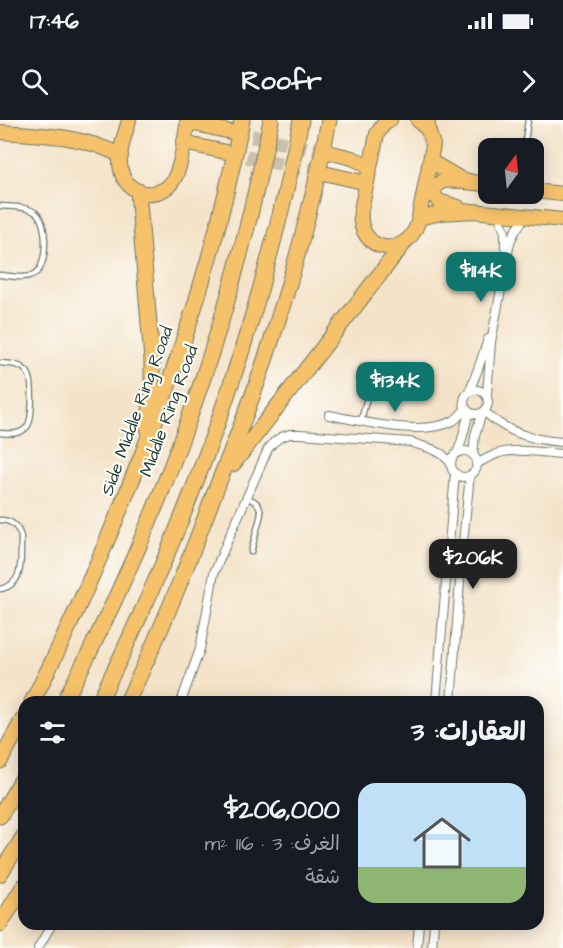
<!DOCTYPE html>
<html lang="ar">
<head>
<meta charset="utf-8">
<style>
	:root { --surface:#171b24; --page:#242831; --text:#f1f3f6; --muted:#9ea1a6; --accent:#0f766e }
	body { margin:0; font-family:"Architects Daughter","Playpen Sans Arabic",sans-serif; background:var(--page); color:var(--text); direction:rtl; height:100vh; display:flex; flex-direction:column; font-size:22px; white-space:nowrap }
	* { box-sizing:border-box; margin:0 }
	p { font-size:20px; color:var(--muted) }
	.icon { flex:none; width:33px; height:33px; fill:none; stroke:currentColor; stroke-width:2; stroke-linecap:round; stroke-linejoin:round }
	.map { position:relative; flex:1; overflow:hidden; direction:ltr }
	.side { position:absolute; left:18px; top:576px; width:526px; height:234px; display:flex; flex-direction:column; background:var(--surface); border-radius:18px; box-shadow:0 3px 15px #0003; direction:rtl }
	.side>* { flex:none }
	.needle { width:39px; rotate:15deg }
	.fabs { position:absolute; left:478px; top:18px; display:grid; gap:12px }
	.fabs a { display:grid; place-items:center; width:66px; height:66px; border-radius:12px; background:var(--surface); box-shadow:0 3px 15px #0003; font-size:30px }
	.price { position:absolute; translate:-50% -51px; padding:0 14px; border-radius:12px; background:var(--accent); color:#fff; font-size:20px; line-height:39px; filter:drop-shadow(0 2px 3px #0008) }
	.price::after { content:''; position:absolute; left:50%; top:36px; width:18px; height:14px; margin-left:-9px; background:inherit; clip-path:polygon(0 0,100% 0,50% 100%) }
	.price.on { background:#222; color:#fff }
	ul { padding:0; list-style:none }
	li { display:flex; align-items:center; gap:18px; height:150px; padding:0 18px }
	li span { display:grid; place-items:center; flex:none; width:168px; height:120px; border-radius:18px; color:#555 }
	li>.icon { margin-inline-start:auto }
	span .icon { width:72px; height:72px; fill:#fffc; stroke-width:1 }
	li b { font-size:26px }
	h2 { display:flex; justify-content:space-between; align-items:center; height:72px; padding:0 18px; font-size:26px }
	.status { display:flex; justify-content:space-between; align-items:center; height:42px; padding:0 30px; background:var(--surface); direction:ltr }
	.status svg { height:16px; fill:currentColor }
	header { display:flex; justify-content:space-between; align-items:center; height:78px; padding:0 18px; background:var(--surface); font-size:27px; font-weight:700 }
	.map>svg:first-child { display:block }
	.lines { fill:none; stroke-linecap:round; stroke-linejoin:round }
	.primary-tunnel { stroke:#c9c2ab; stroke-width:14; stroke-dasharray:14 7; stroke-linecap:butt }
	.lane-casing { stroke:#6a7768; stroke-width:7 }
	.street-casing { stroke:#6a7768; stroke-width:10 }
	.primary-casing { stroke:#6a7768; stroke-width:16 }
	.highway-casing { stroke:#6a7768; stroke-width:17 }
	.lane { stroke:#fff; stroke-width:4.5 }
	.street { stroke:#fff; stroke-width:8 }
	.primary { stroke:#f5c16b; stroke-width:14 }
	.highway { stroke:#f5c16b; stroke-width:15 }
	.labels { text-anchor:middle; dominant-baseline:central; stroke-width:4.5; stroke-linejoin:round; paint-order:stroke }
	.street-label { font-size:18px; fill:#1f3d34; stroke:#fdfcf7 }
</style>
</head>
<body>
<div class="status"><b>17:46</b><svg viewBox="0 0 49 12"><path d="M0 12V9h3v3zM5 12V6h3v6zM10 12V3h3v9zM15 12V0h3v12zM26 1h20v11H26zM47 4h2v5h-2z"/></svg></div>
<header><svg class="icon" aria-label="forward" viewBox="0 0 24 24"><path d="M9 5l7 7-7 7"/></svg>Roofr<svg class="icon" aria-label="search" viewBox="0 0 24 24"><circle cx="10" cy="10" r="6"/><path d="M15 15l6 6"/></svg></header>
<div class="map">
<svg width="563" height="828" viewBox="0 0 563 828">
	<rect width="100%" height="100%" fill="#fdfcf7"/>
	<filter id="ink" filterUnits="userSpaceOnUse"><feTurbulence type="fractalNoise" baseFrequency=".0167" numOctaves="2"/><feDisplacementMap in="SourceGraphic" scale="12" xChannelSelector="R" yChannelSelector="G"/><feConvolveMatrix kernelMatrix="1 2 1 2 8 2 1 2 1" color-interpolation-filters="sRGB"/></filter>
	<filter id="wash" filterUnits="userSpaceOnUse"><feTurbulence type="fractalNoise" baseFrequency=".008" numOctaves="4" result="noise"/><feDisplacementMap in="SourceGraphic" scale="24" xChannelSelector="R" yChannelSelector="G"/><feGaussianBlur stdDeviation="1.35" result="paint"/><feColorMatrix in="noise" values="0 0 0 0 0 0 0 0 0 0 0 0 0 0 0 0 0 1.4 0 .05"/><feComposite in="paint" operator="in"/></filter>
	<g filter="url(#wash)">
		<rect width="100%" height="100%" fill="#f4e3c9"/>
	</g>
	<g filter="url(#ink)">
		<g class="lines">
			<path class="primary-tunnel" d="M231,12L332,33
				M226,32L328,54"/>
			<defs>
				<path id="lane" d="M524,28L528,0
					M0,86C11,87 27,86 36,93C48,102 48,144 36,153C26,160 11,156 0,155
					M0,243C8,244 16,243 23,248C26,250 28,253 29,255C33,264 33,299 27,307C20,315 10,314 0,313
					M364,246L383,250L384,255L380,266H376L360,261C358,257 361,249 364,246Z
					M377,267L401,273
					M361,301L370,265
					M246,377C255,381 260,383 261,394L251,432
					M0,400C11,400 18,406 21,417C20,436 26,465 0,469"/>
				<path id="street" d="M498,93L505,112V127
					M464 282a12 12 0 1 1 24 0a12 12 0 1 1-24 0Z
					M469,272L478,249L488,219
					M487,275L491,222L510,122L516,110L526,96
					M484,291C506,313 533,320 563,322
					M329,295C361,301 423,317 453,301C458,298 462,293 466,288
					M451 344a13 13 0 1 1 26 0a13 13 0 1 1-26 0Z
					M457,333L461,323L469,292
					M473,335L475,315L482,293
					M476,344C484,340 491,336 499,333C519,328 542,333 563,334
					M181,582L200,529L214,453L227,422L268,329L274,322L281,317L290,314H300L410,322L432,329L442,334L451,343
					M436,582L455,353
					M451,582L463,422L470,355
					M38,828L52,804
					M417,828L419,804
					M432,828L434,804"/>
				<path id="primary" d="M129,0C125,15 117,35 121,50C126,76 161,82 174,59C182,45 185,16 188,0
					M390,0L383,5L377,14L361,90C356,132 406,142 418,102L433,25L428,10L418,0
					M187,2L231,12
					M0,12C41,15 85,15 121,36
					M183,23L226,32
					M332,33L352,38L370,46
					M430,41L461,59L489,66
					M328,54L367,63
					M534,71L563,74
					M458,87L438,81L433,72C438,54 459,62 474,63
					M419,98L441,93L473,91L563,100"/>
				<path id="highway" d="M427,0L428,10
					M138,71L152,240V274L148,308
					M233,344L404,123
					M32,582C73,503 107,423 140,340C184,230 219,117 242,0
					M64,582C161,399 231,203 271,0
					M99,582C191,397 261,203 301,0
					M127,582C162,511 190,438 218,364C235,322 252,280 266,237C292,159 314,80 329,0
					M0,641L24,598
					M0,696L24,656
					M0,754L24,716
					M0,804L24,766"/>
			</defs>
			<use href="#lane" class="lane-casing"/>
			<use href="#street" class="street-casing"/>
			<use href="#primary" class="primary-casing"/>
			<use href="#highway" class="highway-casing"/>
			<use href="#lane" class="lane"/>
			<use href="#street" class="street"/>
			<use href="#primary" class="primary"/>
			<use href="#highway" class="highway"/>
		</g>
	</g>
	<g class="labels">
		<g class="street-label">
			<text transform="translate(137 291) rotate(-70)">Side Middle Ring Road</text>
			<text transform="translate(169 291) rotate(-70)">Middle Ring Road</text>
		</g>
	</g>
</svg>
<div class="fabs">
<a><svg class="needle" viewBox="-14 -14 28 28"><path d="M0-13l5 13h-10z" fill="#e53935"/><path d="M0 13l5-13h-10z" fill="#9ea1a6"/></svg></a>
</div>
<b class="price" style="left:481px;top:183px">$114K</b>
<b class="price" style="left:395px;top:293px">$134K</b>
<b class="price on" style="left:473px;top:470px">$206K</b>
<section class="side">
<h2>العقارات: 3<svg class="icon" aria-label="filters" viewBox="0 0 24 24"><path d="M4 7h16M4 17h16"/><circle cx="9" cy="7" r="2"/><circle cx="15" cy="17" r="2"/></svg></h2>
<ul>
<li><span style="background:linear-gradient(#bfe0f5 70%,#8fb573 0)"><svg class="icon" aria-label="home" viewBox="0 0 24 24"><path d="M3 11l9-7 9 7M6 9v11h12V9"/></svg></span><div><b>$206,000</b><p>الغرف: 3 · 116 m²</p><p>شقة</p></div></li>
</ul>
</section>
</div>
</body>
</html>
